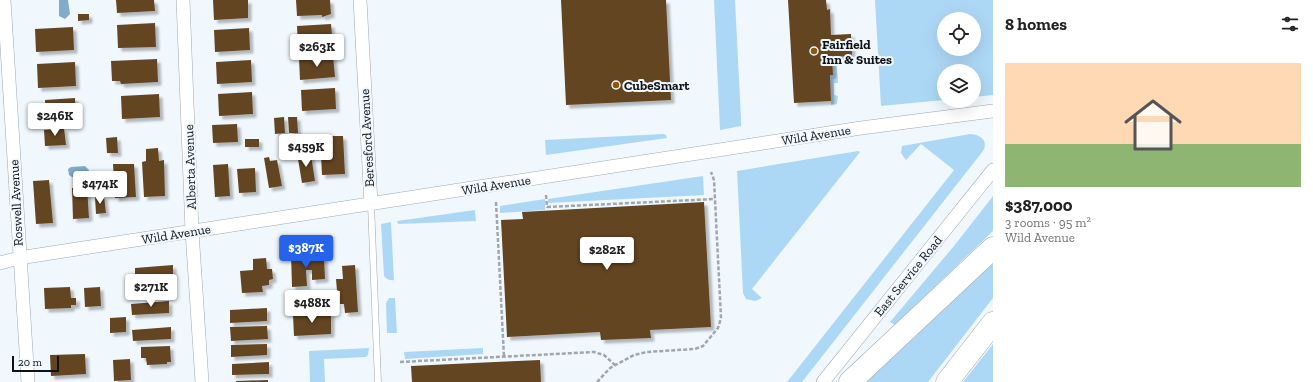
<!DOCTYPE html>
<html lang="en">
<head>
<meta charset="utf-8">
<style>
	:root { --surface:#fff; --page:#f6f6f6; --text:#222; --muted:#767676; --line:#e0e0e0; --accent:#2563eb }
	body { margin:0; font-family:"Zilla Slab",serif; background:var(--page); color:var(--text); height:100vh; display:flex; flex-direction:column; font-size:15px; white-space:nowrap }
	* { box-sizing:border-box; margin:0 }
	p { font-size:13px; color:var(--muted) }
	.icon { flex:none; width:22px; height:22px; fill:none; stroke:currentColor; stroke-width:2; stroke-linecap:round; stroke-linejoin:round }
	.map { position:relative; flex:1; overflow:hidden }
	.drawer { display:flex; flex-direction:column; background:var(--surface); width:320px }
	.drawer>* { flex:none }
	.buttons { position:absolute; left:937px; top:12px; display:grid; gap:8px }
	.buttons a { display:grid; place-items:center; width:44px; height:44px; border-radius:50%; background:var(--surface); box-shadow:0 4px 16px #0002; font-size:20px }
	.scale { position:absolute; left:12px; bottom:10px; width:47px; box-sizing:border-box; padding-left:4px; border:2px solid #0f1214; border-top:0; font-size:11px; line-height:14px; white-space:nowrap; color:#0f1214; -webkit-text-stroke:3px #f0f8fe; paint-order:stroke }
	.price { position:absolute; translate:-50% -34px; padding:0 9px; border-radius:4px; background:#fff; color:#222; font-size:13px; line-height:26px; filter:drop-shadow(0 1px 2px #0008) }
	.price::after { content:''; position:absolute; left:50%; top:24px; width:12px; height:9px; margin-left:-6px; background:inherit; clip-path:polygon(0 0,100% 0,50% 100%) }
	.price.selected { background:var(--accent); color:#fff }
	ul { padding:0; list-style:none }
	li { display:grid; align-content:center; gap:8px; height:212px; padding:0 12px }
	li+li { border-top:1px solid var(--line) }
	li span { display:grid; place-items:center; height:124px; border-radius:0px; color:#555 }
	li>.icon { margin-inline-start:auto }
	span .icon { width:72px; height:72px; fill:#fffc; stroke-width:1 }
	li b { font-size:17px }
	h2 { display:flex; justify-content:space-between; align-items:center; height:48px; padding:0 12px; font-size:17px }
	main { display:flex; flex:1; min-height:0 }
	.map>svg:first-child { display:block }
	.green { fill:#add8f5; fill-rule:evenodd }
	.water { fill:#81adcb }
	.building { fill:#634522; filter:url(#shadow) }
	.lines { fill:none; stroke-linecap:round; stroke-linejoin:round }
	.service-casing { stroke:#a0a8ad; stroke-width:7 }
	.minor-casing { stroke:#a0a8ad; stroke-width:14 }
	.motorway-casing { stroke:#a0a8ad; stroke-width:23 }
	.path { stroke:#a0a6ab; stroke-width:2.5; stroke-dasharray:4 2; stroke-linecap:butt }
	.service { stroke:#fff; stroke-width:6 }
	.minor { stroke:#fff; stroke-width:13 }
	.motorway { stroke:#fff; stroke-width:22 }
	.poi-dot { fill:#8e580a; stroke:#f0f8fe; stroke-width:1.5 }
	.labels { text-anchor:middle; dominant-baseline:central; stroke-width:4; stroke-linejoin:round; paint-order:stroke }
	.poi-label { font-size:13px; font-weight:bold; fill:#0f1214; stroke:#f0f8fe; text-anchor:start }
	.street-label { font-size:13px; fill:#0f1214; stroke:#f0f8fe }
</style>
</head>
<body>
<main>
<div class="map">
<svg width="993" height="382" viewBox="0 0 993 382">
	<defs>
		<filter id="shadow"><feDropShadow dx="3.5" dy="3.5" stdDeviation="1" flood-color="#0004"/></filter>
	</defs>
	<rect width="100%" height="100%" fill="#f0f8fe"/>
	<path class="green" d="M714,0H735L741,118V126L720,130Z
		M875,0H993V95L974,97V71H944V100L881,106ZM944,19H974V49H944Z
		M832,57H836L838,83H834V95L838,96L837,104L831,105L830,75H833Z
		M663,134L666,135L667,138L546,155L545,140Z
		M970,134C980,134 989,141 983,151L802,382H787L954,170L921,144L906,160L901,153L902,146Z
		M858,151L860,152L752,289L762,298L755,301L746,299L743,293L737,171Z
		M703,176L704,195L548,203V199Z
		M993,196V231L895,325L890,322L954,246Z
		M545,199V210L500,213V206Z
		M475,210L476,221L398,224L397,221Z
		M391,222L394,280C390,281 386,279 384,276L381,224Z
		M993,263V298L928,382H860L926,319Z
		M389,298H395L397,333H387L386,303Z
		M993,344V382H963Z
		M369,348L368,355L366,357L324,359L325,382H310L309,351Z
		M483,348V354L405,359L404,352Z"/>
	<path class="water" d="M59,0H68L70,14L65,19L59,16Z
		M85,166L89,170L87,177H72L69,175L68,169L71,167Z"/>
	<path class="building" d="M116,0H154L155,11L117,13Z
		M213,0H248V18L214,20Z
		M296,0H330L331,14L322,17V15L297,16Z
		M561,0H666L671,100L566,105Z
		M788,0H826L827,10L830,9L831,35L851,34L852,56L832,57L833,75H830L831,101L794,103Z
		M78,14H89V20L78,21Z
		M155,23L156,47L118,48L117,25Z
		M331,24L333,46L298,48L297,26Z
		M73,27L74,50L36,52L35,29Z
		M249,28L250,50L215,52L214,30Z
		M333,56L335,77L300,80L299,58Z
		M157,59L158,82L121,84L120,81H112L111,61Z
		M251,60L252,82L217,84L216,62Z
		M75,62L76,86L38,88L37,64Z
		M335,88L336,109L302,111L301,90Z
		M252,92L253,114L219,116L218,94Z
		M159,94L160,117L122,119L121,96Z
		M75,98L76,120L46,122L45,100Z
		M284,117L285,133L275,134L274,118Z
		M288,117H297L298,133H289Z
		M237,124L238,142L213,143L212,125Z
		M64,128L66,145L45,146L44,130Z
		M331,134V136H343L345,174L322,175L320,135Z
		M117,137L118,153H107L106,138Z
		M245,139H259V147H245Z
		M158,148L159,161L164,160L165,196L144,197L142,162L146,161V149Z
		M303,152L304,156L311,155L315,181L302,183L297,153Z
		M269,157L270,161L277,160L282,186L269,188L264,158Z
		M113,164H134L136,197L115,198Z
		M228,164L230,196L215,197L213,165Z
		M255,168L256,192L239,193L237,169Z
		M49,180L53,223L36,224L33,181Z
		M87,187L89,218L73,219L72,188Z
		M104,196L106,213L96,214L95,197Z
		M704,202L711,327L650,330L651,338L601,340L600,332L507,337L501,220L523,219L522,212Z
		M291,253H304V258L324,257L325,279L312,280V270H306L307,286L292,287Z
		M266,258L267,269H272L273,279L269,280V285L262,286L263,292L242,293L240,271L253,270V259Z
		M173,265V277L135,280V268Z
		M355,265L358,312L345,313L344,304H340V291H337L336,279H343L342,266Z
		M171,280V293L134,295L133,283Z
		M70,287L71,298H76V305H71V308L45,309L44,288Z
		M100,287L101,306L85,307L84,288Z
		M169,301V313L132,315L131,304Z
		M267,308V321L230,323V310Z
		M331,313V334L294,336L293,315Z
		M126,317V332L110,333V318Z
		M267,326L268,339L231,341L230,327Z
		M171,327V339L133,341L132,330Z
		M267,344V355L231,357V345Z
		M170,346L171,362H167V364L147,365L146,358H141V347Z
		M85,354L86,374L51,376L50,355Z
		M130,359L131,380L114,381L113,360Z
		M540,360L541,382H412L411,366Z
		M269,362V374L232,375V364Z
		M268,380V382H236V381Z"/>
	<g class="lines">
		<defs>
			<path id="service" d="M371,204L378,382"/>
			<path id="minor" d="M4,0L28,382
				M183,0L192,231L202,382
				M360,0L371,204
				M0,263L19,258L861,128L993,111
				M823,382L993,170"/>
			<path id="motorway" d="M850,382L993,248
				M947,382L993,323"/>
		</defs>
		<use href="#service" class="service-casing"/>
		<use href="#minor" class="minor-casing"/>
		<use href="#motorway" class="motorway-casing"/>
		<path class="path" d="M546,195L547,207L715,199
			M496,202L504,357
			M400,362L594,352L604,355L615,365
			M597,382L610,368L634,355L647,352L695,349L703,346L718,328L721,318L714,180L711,172"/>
		<use href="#service" class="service"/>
		<use href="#minor" class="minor"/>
		<use href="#motorway" class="motorway"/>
	</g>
	<g class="poi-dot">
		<circle cx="814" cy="51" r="4"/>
		<circle cx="616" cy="85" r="4"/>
	</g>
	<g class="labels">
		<g class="poi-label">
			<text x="822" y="44">Fairfield<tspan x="822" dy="15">Inn &amp; Suites</tspan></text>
			<text x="624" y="85">CubeSmart</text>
		</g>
		<g class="street-label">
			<text transform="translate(816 135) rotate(-9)">Wild Avenue</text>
			<text transform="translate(367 138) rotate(-93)">Beresford Avenue</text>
			<text transform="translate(190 167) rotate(-92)">Alberta Avenue</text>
			<text transform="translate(496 185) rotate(-9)">Wild Avenue</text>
			<text transform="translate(16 203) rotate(-93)">Roswell Avenue</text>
			<text transform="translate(176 234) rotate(-9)">Wild Avenue</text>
			<text transform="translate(908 276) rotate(-51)">East Service Road</text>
		</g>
	</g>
</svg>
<div class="buttons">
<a><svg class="icon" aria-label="locate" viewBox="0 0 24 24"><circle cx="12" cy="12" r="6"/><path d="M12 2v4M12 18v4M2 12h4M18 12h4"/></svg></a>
<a><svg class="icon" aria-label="layers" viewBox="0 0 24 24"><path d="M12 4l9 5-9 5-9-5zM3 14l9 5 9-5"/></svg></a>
</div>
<div class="scale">20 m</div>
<b class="price" style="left:317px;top:68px">$263K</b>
<b class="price" style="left:55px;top:137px">$246K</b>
<b class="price" style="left:306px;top:168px">$459K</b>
<b class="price" style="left:100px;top:205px">$474K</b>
<b class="price selected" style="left:306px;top:269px">$387K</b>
<b class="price" style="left:607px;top:271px">$282K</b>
<b class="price" style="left:151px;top:308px">$271K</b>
<b class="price" style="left:312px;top:324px">$488K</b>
</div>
<section class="drawer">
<h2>8 homes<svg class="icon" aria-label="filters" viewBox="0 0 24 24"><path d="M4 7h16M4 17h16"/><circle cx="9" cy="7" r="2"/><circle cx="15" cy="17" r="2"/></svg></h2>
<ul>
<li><span style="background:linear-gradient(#ffd9b3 65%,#8fb573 0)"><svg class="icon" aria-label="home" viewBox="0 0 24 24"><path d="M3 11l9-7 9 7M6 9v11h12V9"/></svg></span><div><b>$387,000</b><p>3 rooms · 95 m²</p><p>Wild Avenue</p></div></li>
</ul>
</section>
</main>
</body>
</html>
